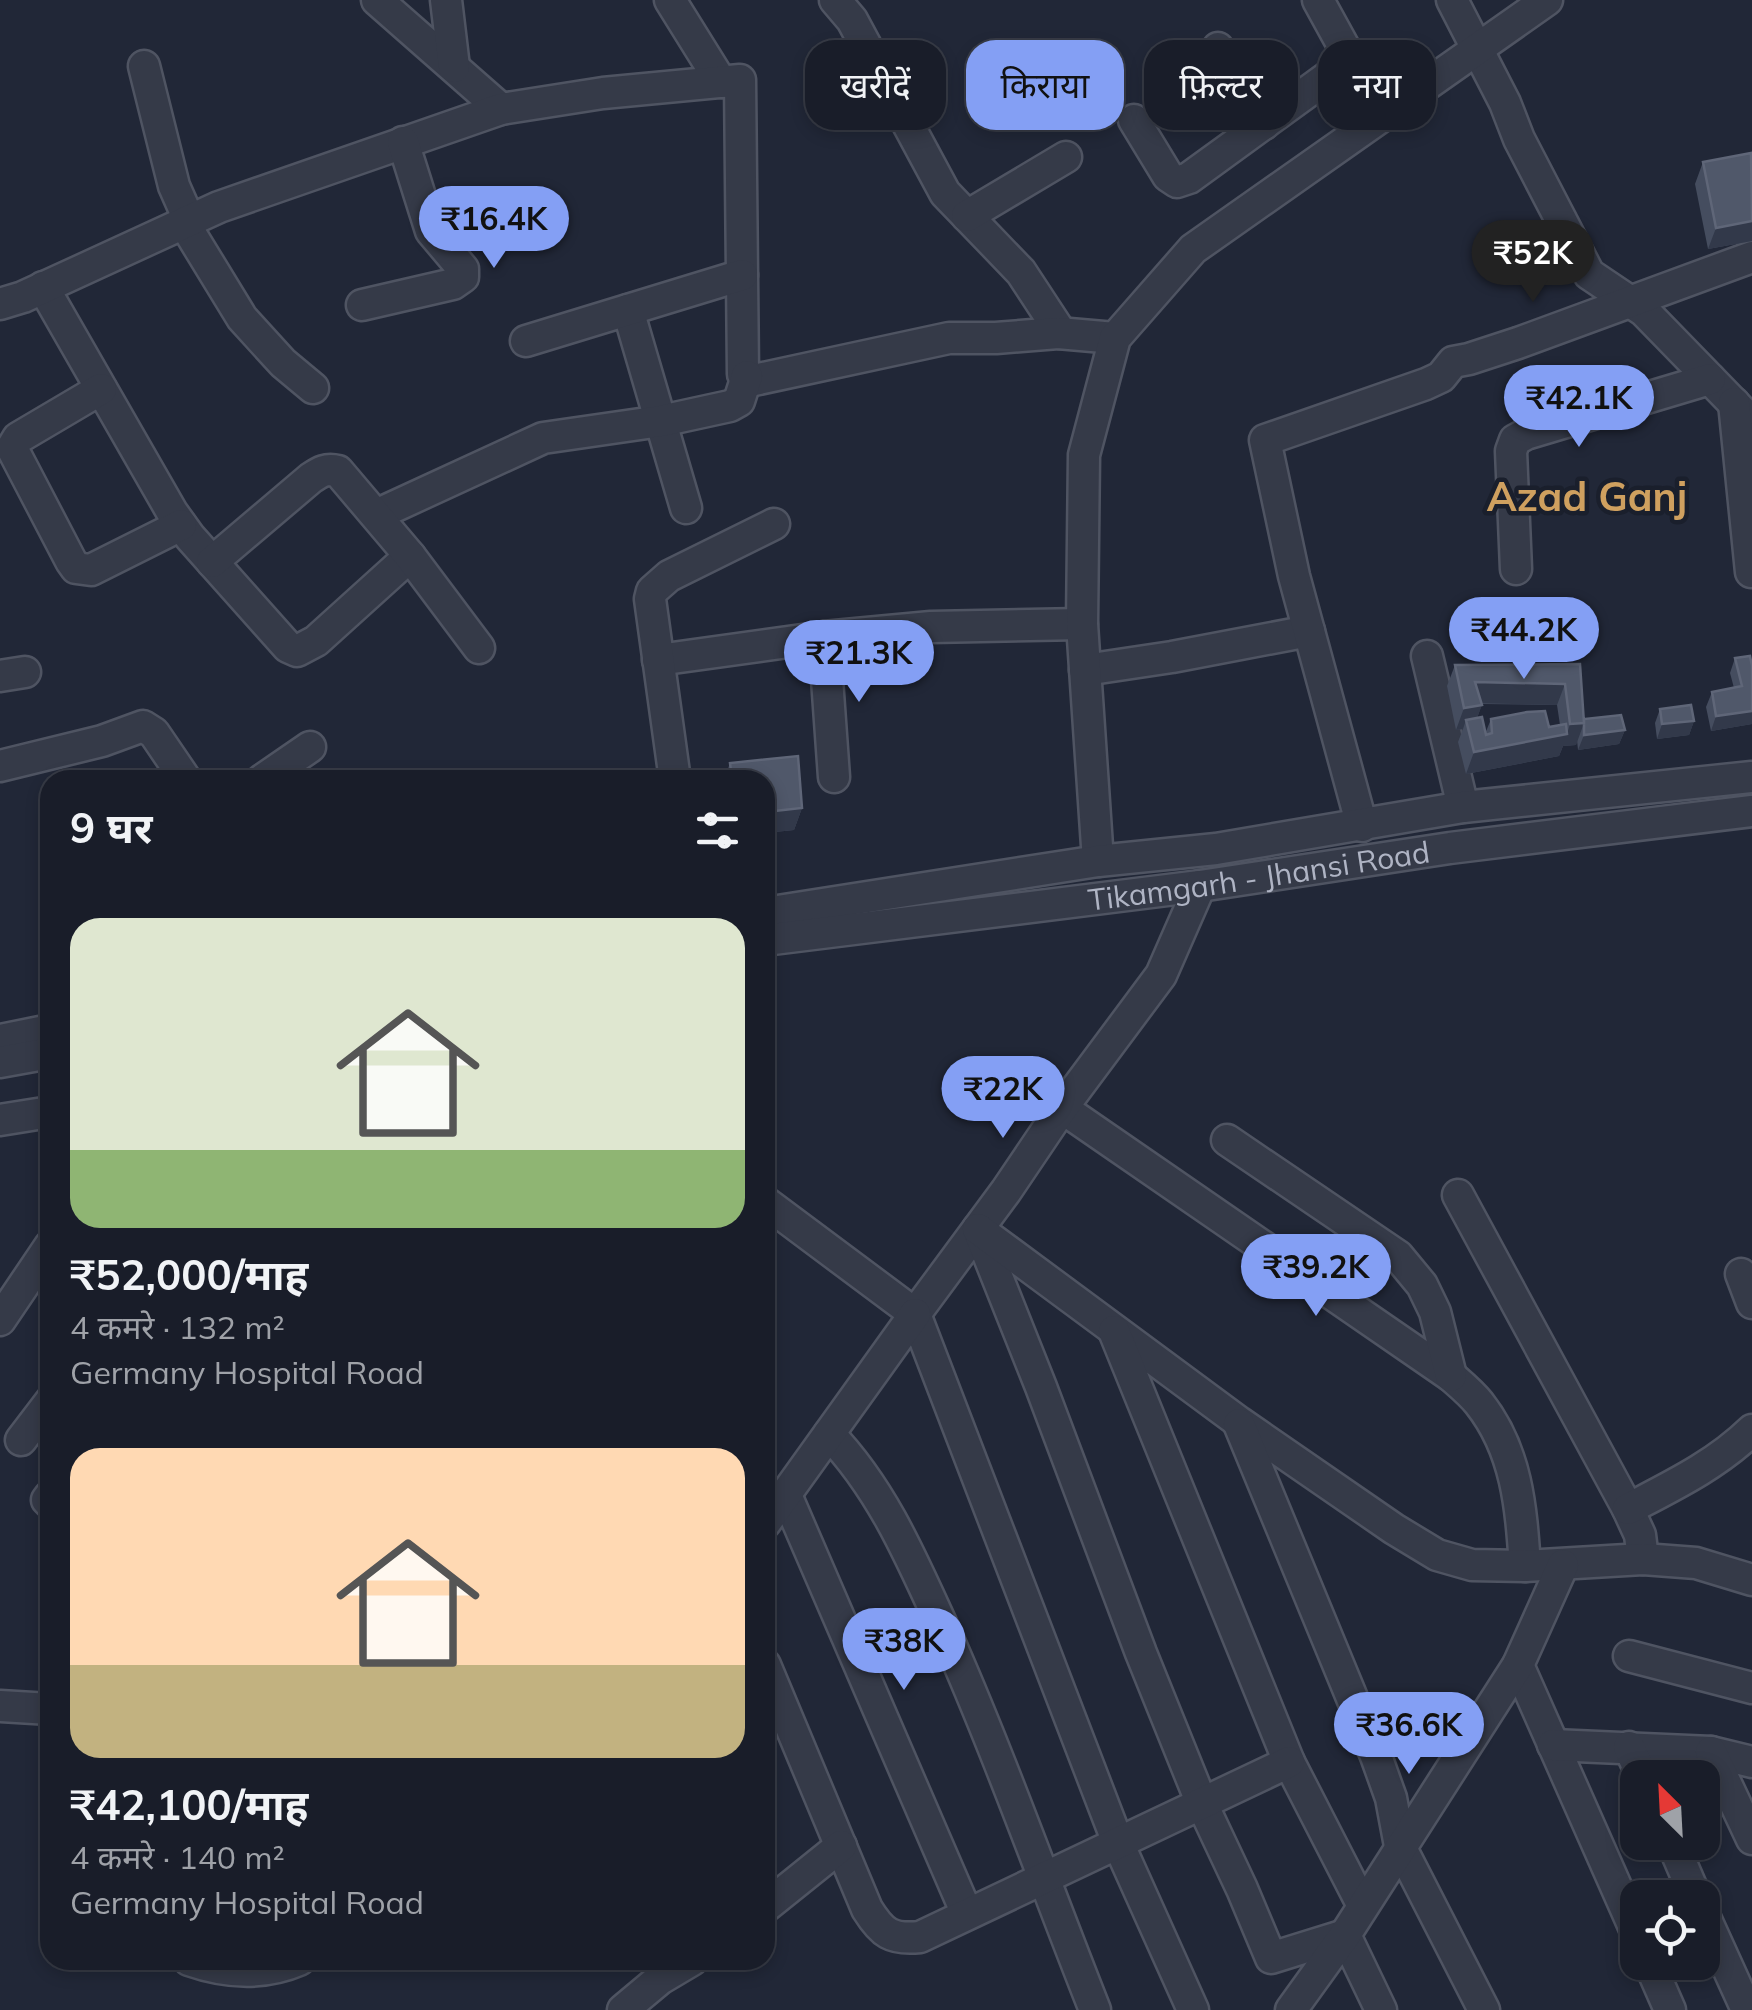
<!DOCTYPE html>
<html lang="hi">
<head>
<meta charset="utf-8">
<style>
	:root { --surface:#191d29; --page:#222631; --text:#f1f3f6; --muted:#9fa2a8; --line:#373b46; --accent:#849ff4 }
	body { margin:0; font-family:Mulish,"Noto Sans Devanagari",sans-serif; background:var(--page); color:var(--text); height:100vh; display:flex; flex-direction:column; font-size:38px; white-space:nowrap }
	* { box-sizing:border-box; margin:0 }
	p { font-size:32px; color:var(--muted) }
	.icon { flex:none; width:55px; height:55px; fill:none; stroke:currentColor; stroke-width:2; stroke-linecap:round; stroke-linejoin:round }
	.map { position:relative; flex:1; overflow:hidden }
	.details { position:absolute; left:40px; top:770px; width:735px; height:1200px; display:flex; flex-direction:column; background:var(--surface); border-radius:30px; box-shadow:0 5px 15px #0003,0 0 0 2px var(--line) }
	.details>* { flex:none }
	.top-card { position:absolute; left:805px; top:40px; width:795px; height:90px; display:flex; gap:20px }
	.needle { width:65px; rotate:336deg }
	.controls { position:absolute; left:1620px; top:1760px; display:grid; gap:20px }
	.controls a { display:grid; place-items:center; width:100px; height:100px; border-radius:20px; background:var(--surface); box-shadow:0 5px 15px #0003,0 0 0 2px var(--line); font-size:50px }
	.price { position:absolute; translate:-50% -85px; padding:0 22px; border-radius:35px; background:var(--accent); color:#111; font-size:32px; line-height:65px; filter:drop-shadow(0 2px 5px #0008) }
	.price::after { content:''; position:absolute; left:50%; top:60px; width:30px; height:22px; margin-left:-15px; background:inherit; clip-path:polygon(0 0,100% 0,50% 100%) }
	.price.current { background:#222; color:#fff }
	ul { padding:0; list-style:none }
	li { display:grid; align-content:center; gap:20px; height:530px; padding:0 30px }
	li span { display:grid; place-items:center; height:310px; border-radius:30px; color:#555 }
	li>.icon { margin-inline-start:auto }
	span .icon { width:180px; height:180px; fill:#fffc; stroke-width:1 }
	li b { font-size:42px }
	h2 { display:flex; justify-content:space-between; align-items:center; height:120px; padding:0 30px; font-size:42px }
	.tag { padding:0 35px; border-radius:30px; background:var(--surface); box-shadow:0 5px 15px #0003,0 0 0 2px var(--line); font-size:35px; line-height:90px }
	.tag.current { background:var(--accent); color:#111 }
	.map>svg:first-child { display:block }
	.lines { fill:none; stroke-linecap:round; stroke-linejoin:round }
	.minor-casing { stroke:#4f5462; stroke-width:35 }
	.minor { stroke:#353a48; stroke-width:30 }
	.wall { fill:#454d5f; fill-rule:evenodd }
	.shaded-wall { fill:#32394a }
	.building { fill:#50586a; stroke:#5f6678; stroke-width:2.5 }
	.labels { text-anchor:middle; dominant-baseline:central; stroke-width:9; stroke-linejoin:round; paint-order:stroke }
	.street-label { font-size:30px; fill:#afb4c4; stroke:#1a1f2c }
	.district-label { font-size:40px; font-weight:bold; fill:#cfa05f; stroke:#1a1f2c }
</style>
</head>
<body>
<div class="map">
<svg width="1752" height="2010" viewBox="0 0 1752 2010">
	<rect width="100%" height="100%" fill="#212737"/>
	<g class="lines">
		<defs>
			<g id="minor">
				<path d="M377,0L501,109"/>
				<path d="M446,0L454,67"/>
				<path d="M670,0L721,82"/>
				<path d="M835,0L852,20L945,193L1021,272L1061,333"/>
				<path d="M1318,0L1363,82"/>
				<path d="M1452,0L1505,103L1519,139L1589,274L1644,311L1752,422"/>
				<path d="M1218,48L1264,124"/>
				<path d="M144,66L174,186L189,220"/>
				<path d="M1134,120L1168,176L1177,182L1189,178L1350,61"/>
				<path d="M967,216L1066,157"/>
				<path d="M184,223L242,318L283,363L313,388"/>
				<path d="M43,287L172,512L190,537L288,647L297,651L316,641L410,556"/>
				<path d="M0,304L23,297L219,207L501,109L603,93L740,80L743,374L754,380L949,338H996L1058,333L1115,338"/>
				<path d="M362,305L453,284L463,277V269L431,231L403,142"/>
				<path d="M628,310L686,508"/>
				<path d="M526,341L742,275"/>
				<path d="M101,389L18,438L12,448L71,561L76,568L91,570L181,525"/>
				<path d="M1734,403L1751,572"/>
				<path d="M376,515L543,438L661,421L730,406L739,401L747,376"/>
				<path d="M212,562L311,478C320,472 326,468 338,471L410,556L479,648"/>
				<path d="M1516,569L1511,451L1515,440L1526,434L1710,379"/>
				<path d="M824,637L834,777"/>
				<path d="M1427,656L1463,807"/>
				<path d="M658,660L824,637L931,627L1082,624"/>
				<path d="M1085,670L1172,657L1309,631"/>
				<path d="M0,676L25,672"/>
				<path d="M0,766L102,741L143,726L154,733L186,780"/>
				<path d="M262,780L310,747"/>
				<path d="M675,780L650,599L652,591L669,576L774,524"/>
				<path d="M1362,826L1294,576L1265,440L1426,384L1441,377L1453,362L1469,359L1518,343L1752,257"/>
				<path d="M1098,861L1082,624L1084,455L1115,338L1193,249L1547,0"/>
				<path d="M765,913L1098,861L1216,849L1463,807L1752,777"/>
				<path id="s1" d="M765,940L1200,886L1450,848L1752,811"/>
				<path d="M0,1040L50,1030"/>
				<path d="M0,1062L50,1053"/>
				<path d="M1062,1108L1451,1376C1460,1384 1471,1393 1479,1403C1517,1451 1521,1507 1525,1566"/>
				<path d="M0,1120L50,1112"/>
				<path d="M1227,1140L1398,1256L1422,1285L1435,1312L1451,1376"/>
				<path d="M1458,1195L1628,1509L1640,1535L1643,1559"/>
				<path d="M765,1202L915,1314L1006,1191L1062,1108L1161,975L1200,886"/>
				<path d="M978,1229L1041,1387L1141,1653L1202,1804L1242,1889L1271,1958L1345,1935L1381,2010"/>
				<path d="M978,1229L1239,1422L1394,1529L1437,1555L1472,1565L1525,1566L1643,1559L1696,1563L1752,1580"/>
				<path d="M1741,1274L1752,1303"/>
				<path d="M915,1314L1118,1843L1193,2010"/>
				<path d="M0,1320L50,1246"/>
				<path d="M1114,1331L1289,1762L1363,1906"/>
				<path d="M1239,1424L1376,1756L1391,1798L1400,1846L1484,2010"/>
				<path d="M829,1434C883,1490 913,1562 945,1632C1000,1756 1045,1884 1095,2010"/>
				<path d="M21,1440L50,1402"/>
				<path d="M786,1495L967,1914"/>
				<path d="M50,1496L47,1500L50,1503"/>
				<path d="M1628,1509C1672,1486 1716,1465 1752,1430"/>
				<path d="M765,1523L915,1314"/>
				<path d="M1629,1656L1752,1688"/>
				<path d="M765,1665L867,1909C882,1933 891,1940 920,1937L1289,1762"/>
				<path d="M1518,1665L1638,1936"/>
				<path d="M0,1706L50,1709"/>
				<path d="M1553,1745L1711,1752L1752,1762"/>
				<path d="M1629,1747L1643,1778"/>
				<path d="M1711,1752L1752,1839"/>
				<path d="M1672,1842L1696,1898"/>
				<path d="M765,1907L841,1846"/>
				<path d="M1702,1911L1747,2010"/>
				<path d="M189,1960C226,1973 262,1976 299,1960"/>
				<path d="M1649,1962L1670,2010"/>
				<path d="M623,2010L660,1979L692,1960"/>
				<path d="M1291,2010L1345,1935L1518,1665L1563,1565"/>
			</g>
		</defs>
		<use href="#minor" class="minor-casing"/>
		<use href="#minor" class="minor"/>
	</g>
	<path class="wall" d="M1752,160V241L1708,249L1695,184L1703,162Z
		M1735,658L1752,724L1711,731L1706,707L1712,692L1734,688L1730,673Z
		M1580,664L1584,719L1625,730L1619,744L1578,750L1577,740L1576,745L1563,746L1559,756L1466,774L1458,742L1463,729L1456,730L1447,686L1455,665ZM1482,704L1557,705L1560,725L1549,727L1491,719L1485,734L1477,718Z
		M1660,709L1694,721L1689,735L1657,739L1655,723Z
		M798,756L802,808L794,830L765,833V780H724L730,763Z"/>
	<path class="shaded-wall" d="M1752,221V241L1708,249L1716,228Z
		M1475,682L1565,684L1557,705L1467,703Z
		M1482,705L1474,726L1466,720L1463,729L1456,730L1464,708Z
		M1752,711V724L1711,731L1716,716Z
		M1694,721L1689,735L1657,739L1662,724Z
		M1584,723L1576,745L1563,746L1559,756L1466,774L1474,752L1567,734L1570,724Z
		M1625,730L1619,744L1578,750L1584,735Z
		M802,808L794,830L765,833V812Z"/>
	<path class="building" d="M1751,153L1752,221L1716,228L1703,162Z
		M1750,656L1752,666V711L1716,716L1712,692L1742,686L1735,658Z
		M1580,664L1584,723L1570,724L1565,684L1475,682L1482,705L1464,708L1455,665Z
		M1691,705L1694,721L1662,724L1660,709Z
		M1545,711L1549,727L1566,724L1567,734L1474,752L1466,720L1482,717L1486,735L1492,733L1491,719L1527,712Z
		M1621,715L1625,730L1584,735V719Z
		M798,756L802,808L765,812V780H732L730,763Z"/>
	<g class="labels">
		<g class="street-label">
			<text stroke="none"><textPath href="#s1" startOffset="498">Tikamgarh - Jhansi Road</textPath></text>
		</g>
		<g class="district-label">
			<text x="1587" y="496">Azad Ganj</text>
		</g>
	</g>
</svg>
<div class="controls">
<a><svg class="needle" viewBox="-14 -14 28 28"><path d="M0-13l5 13h-10z" fill="#e53935"/><path d="M0 13l5-13h-10z" fill="#9fa2a8"/></svg></a>
<a><svg class="icon" aria-label="locate" viewBox="0 0 24 24"><circle cx="12" cy="12" r="6"/><path d="M12 2v4M12 18v4M2 12h4M18 12h4"/></svg></a>
</div>
<b class="price" style="left:494px;top:271px">₹16.4K</b>
<b class="price current" style="left:1533px;top:305px">₹52K</b>
<b class="price" style="left:1579px;top:450px">₹42.1K</b>
<b class="price" style="left:1524px;top:682px">₹44.2K</b>
<b class="price" style="left:859px;top:705px">₹21.3K</b>
<b class="price" style="left:1003px;top:1141px">₹22K</b>
<b class="price" style="left:1316px;top:1319px">₹39.2K</b>
<b class="price" style="left:904px;top:1693px">₹38K</b>
<b class="price" style="left:1409px;top:1777px">₹36.6K</b>
<div class="top-card">
<a class="tag">खरीदें</a>
<a class="tag current">किराया</a>
<a class="tag">फ़िल्टर</a>
<a class="tag">नया</a>
</div>
<section class="details">
<h2>9 घर<svg class="icon" aria-label="filters" viewBox="0 0 24 24"><path d="M4 7h16M4 17h16"/><circle cx="9" cy="7" r="2"/><circle cx="15" cy="17" r="2"/></svg></h2>
<ul>
<li><span style="background:linear-gradient(#dfe7d0 75%,#8fb573 0)"><svg class="icon" aria-label="home" viewBox="0 0 24 24"><path d="M3 11l9-7 9 7M6 9v11h12V9"/></svg></span><div><b>₹52,000/माह</b><p>4 कमरे · 132 m²</p><p>Germany Hospital Road</p></div></li>
<li><span style="background:linear-gradient(#ffd9b3 70%,#c2b280 0)"><svg class="icon" aria-label="home" viewBox="0 0 24 24"><path d="M3 11l9-7 9 7M6 9v11h12V9"/></svg></span><div><b>₹42,100/माह</b><p>4 कमरे · 140 m²</p><p>Germany Hospital Road</p></div></li>
</ul>
</section>
</div>
</body>
</html>
